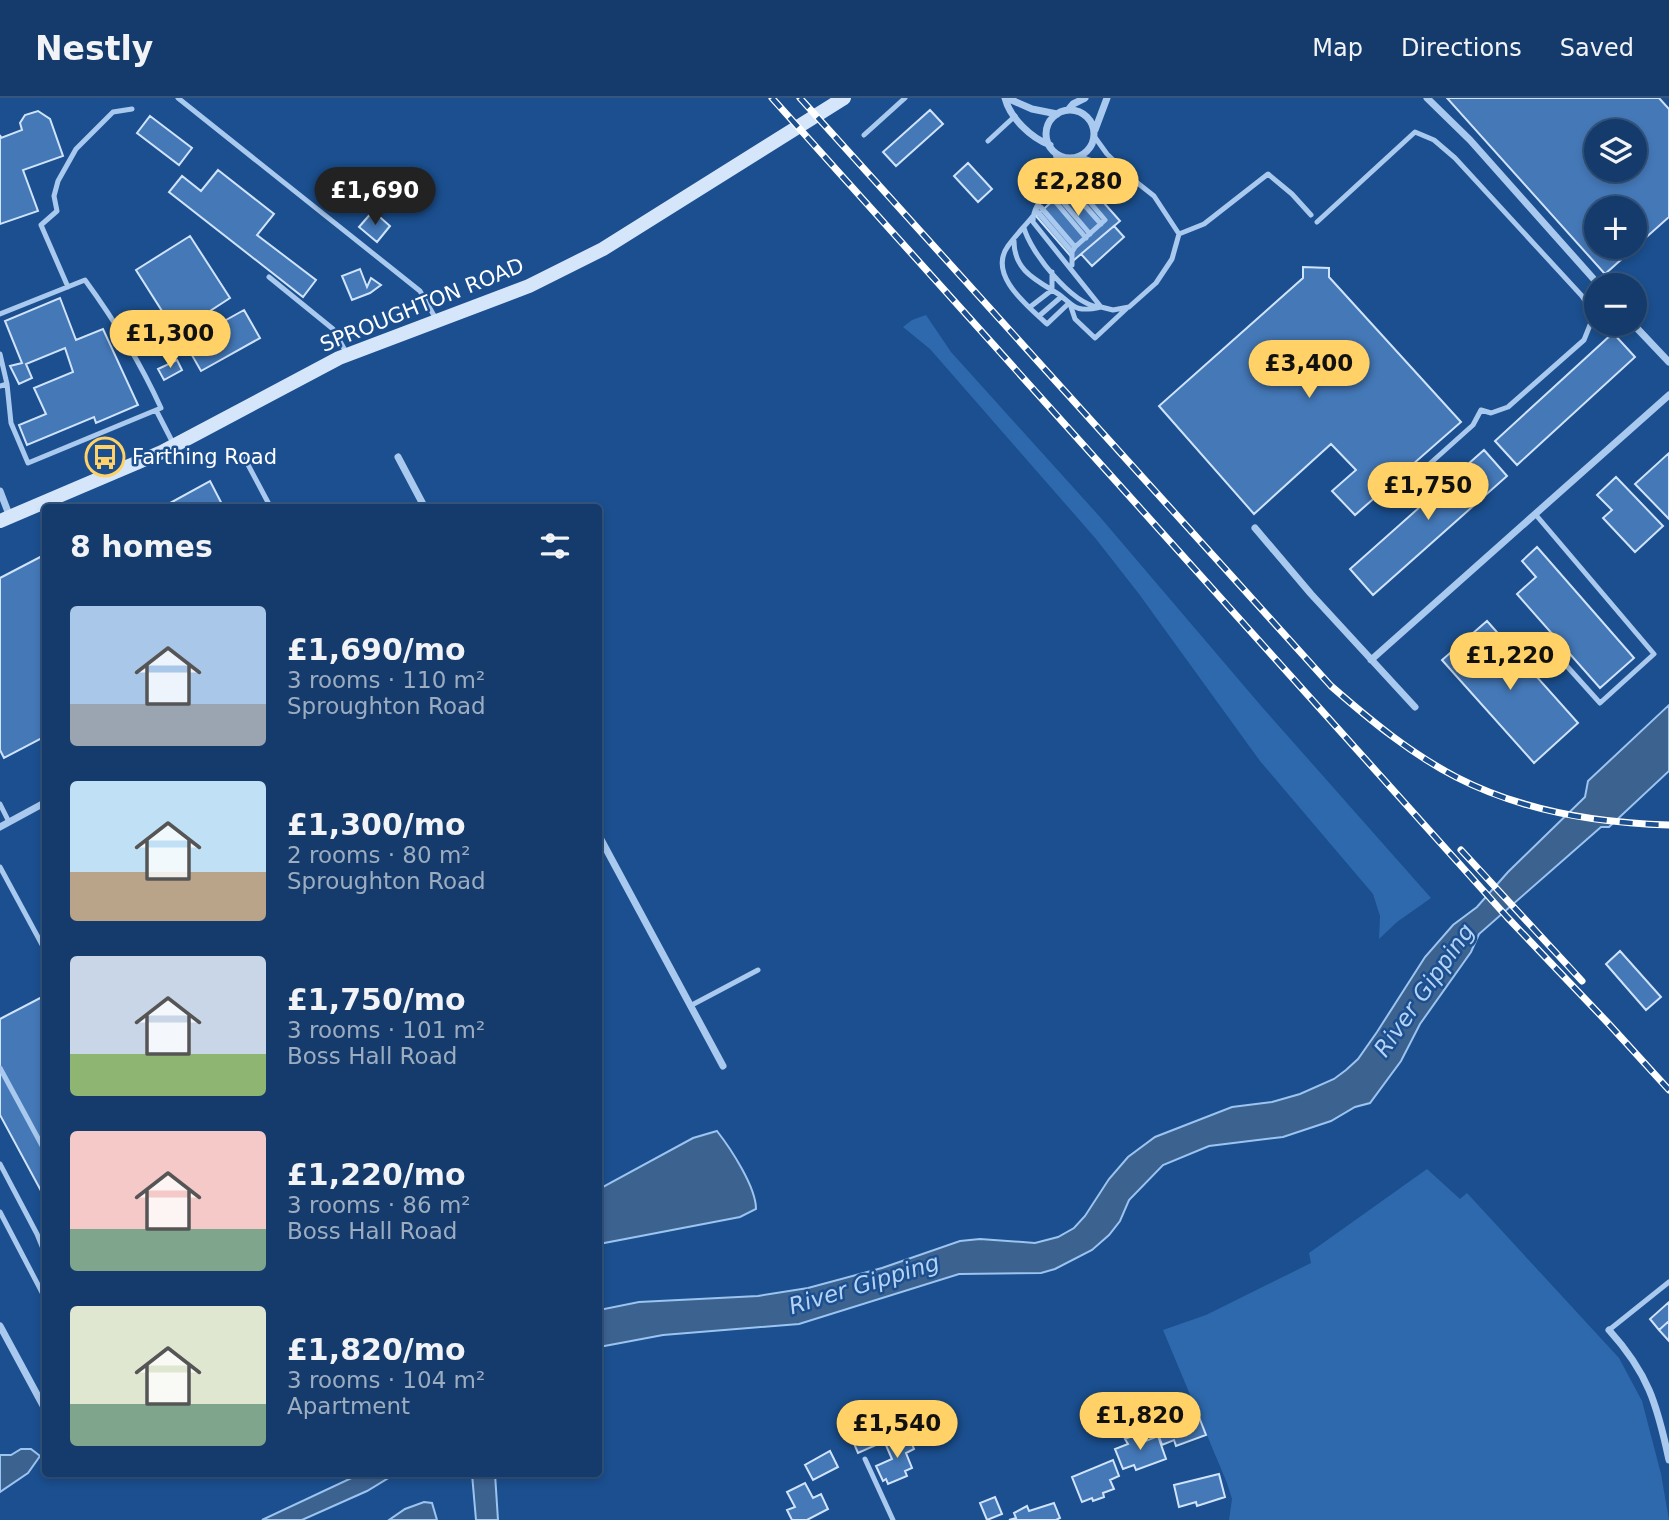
<!DOCTYPE html>
<html lang="en">
<head>
<meta charset="utf-8">
<style>
	:root { --surface:#143b6b; --page:#214673; --text:#f1f3f6; --muted:#9dadc1; --line:#33557e; --accent:#ffd166 }
	body { margin:0; font-family:"DejaVu Sans",sans-serif; background:var(--page); color:var(--text); height:100vh; display:flex; flex-direction:column; font-size:26px; white-space:nowrap }
	* { box-sizing:border-box; margin:0 }
	p { font-size:23px; color:var(--muted) }
	.icon { flex:none; width:38px; height:38px; fill:none; stroke:currentColor; stroke-width:2; stroke-linecap:round; stroke-linejoin:round }
	.map { position:relative; flex:1; overflow:hidden }
	.details { position:absolute; left:42px; top:406px; width:560px; height:973px; display:flex; flex-direction:column; background:var(--surface); border-radius:7px; box-shadow:0 4px 10px #0003,0 0 0 2px var(--line) }
	.details>* { flex:none }
	.controls { position:absolute; left:1584px; top:21px; display:grid; gap:14px }
	.controls a { display:grid; place-items:center; width:63px; height:63px; border-radius:50%; background:var(--surface); box-shadow:0 4px 10px #0003,0 0 0 2px var(--line); font-size:35px }
	.price { position:absolute; translate:-50% -60px; padding:0 16px; border-radius:24px; background:var(--accent); color:#111; font-size:23px; line-height:46px; filter:drop-shadow(0 2px 4px #0008) }
	.price::after { content:''; position:absolute; left:50%; top:42px; width:21px; height:16px; margin-left:-10px; background:inherit; clip-path:polygon(0 0,100% 0,50% 100%) }
	.price.on { background:#222; color:#fff }
	ul { padding:0; list-style:none }
	li { display:flex; align-items:center; gap:21px; height:175px; padding:0 28px }
	li span { display:grid; place-items:center; flex:none; width:196px; height:140px; border-radius:7px; color:#555 }
	li>.icon { margin-inline-start:auto }
	span .icon { width:84px; height:84px; fill:#fffc; stroke-width:1 }
	li b { font-size:30px }
	h2 { display:flex; justify-content:space-between; align-items:center; height:84px; padding:0 28px; font-size:30px }
	header { display:flex; align-items:center; gap:42px; box-sizing:border-box; height:98px; padding:0 35px; background:var(--surface); border-bottom:2px solid var(--line) }
	header strong { font-size:33px }
	nav { display:flex; gap:38px; margin-inline-start:auto; font-size:24px }
	.map>svg:first-child { display:block }
	.green { fill:#2e69ad }
	.water { fill:#3c6290; stroke:#9cc4f0; stroke-width:2 }
	.building { fill:#4478b7; stroke:#cfe3fa; stroke-width:2; fill-rule:evenodd }
	.lines { fill:none; stroke-linecap:round; stroke-linejoin:round }
	.lane { stroke:#a9c9ee; stroke-width:5 }
	.street { stroke:#a9c9ee; stroke-width:7 }
	.secondary { stroke:#d6e6fa; stroke-width:14 }
	.rail-casing { stroke:#fff; stroke-width:7 }
	.rail { stroke:#1b4f8f; stroke-width:4.5; stroke-dasharray:13; stroke-linecap:butt }
	.labels { text-anchor:middle; dominant-baseline:central; stroke-width:5; stroke-linejoin:round; paint-order:stroke }
	.street-label { font-size:21px; fill:#fff; stroke:#1b4f8f }
	.poi-label { font-size:21px; fill:#fff; stroke:#1b4f8f; text-anchor:start }
	.water-label { font-size:23px; font-style:italic; fill:#b5d3f5; stroke:#1b4f8f }
</style>
</head>
<body>
<header>
<strong>Nestly</strong>
<nav><a>Map</a><a>Directions</a><a>Saved</a></nav>
</header>
<div class="map">
<svg width="1669" height="1422" viewBox="0 0 1669 1422">
	<rect width="100%" height="100%" fill="#1b4f8f"/>
	<path class="green" d="M926,217L951,254L1100,419L1262,609L1431,800L1397,824L1379,841L1380,818L1373,796L1260,663L1139,496L1096,441L930,251L903,229L912,222Z
		M1427,1071L1460,1101L1467,1095L1619,1260L1642,1303L1661,1376L1669,1422H1229L1232,1401L1227,1385L1163,1232L1206,1217L1311,1165L1309,1155Z"/>
	<path class="water" d="M1669,607V673L1609,729H1601L1479,836L1471,854L1420,926L1401,963L1370,1005L1355,1009L1331,1023L1283,1039L1209,1048L1163,1067L1129,1102L1120,1123L1109,1137L1092,1152L1055,1171L1041,1175L959,1176L799,1226L663,1237L599,1249V1212L639,1204L758,1198L808,1190L882,1170L960,1143L980,1141L1035,1145L1058,1139L1074,1130L1085,1118L1109,1081L1128,1059L1155,1039L1232,1009L1272,1004L1300,996L1334,981L1346,972L1358,961L1377,934L1425,859L1453,827L1477,809L1508,774L1585,699L1588,683Z
		M717,1033C731,1051 756,1089 756,1111L740,1119L599,1146V1091L693,1040Z
		M21,1351H31L40,1358L28,1375L0,1394V1357H11Z
		M360,1376H395L367,1393L302,1422H262Z
		M472,1376H495L498,1422H476Z
		M424,1404L432,1405L437,1422H389L405,1411Z"/>
	<path class="building" d="M1447,0H1659L1669,11V119L1605,176ZM1596,33H1634V72H1596ZM1596,110H1634V149H1596Z
		M930,12L943,26L896,68L883,54Z
		M38,13L50,21L63,58L23,72L38,113L0,126V37L1,40L22,32L20,25L25,17Z
		M150,18L192,50L179,67L137,35Z
		M968,65L992,91L978,104L954,78Z
		M218,72L274,116L257,137L316,182L303,199L169,94L182,78L201,93Z
		M1080,78L1120,123L1074,162L1036,118Z
		M373,113L390,128L377,144L359,129Z
		M1114,128L1124,139L1092,168L1081,156Z
		M190,138L230,200L176,235L136,172Z
		M1303,169L1329,170V179L1461,324L1355,417L1332,393L1356,372L1331,346L1254,416L1159,308L1303,180Z
		M360,171L367,189L371,180L381,187L370,195L352,202L342,178Z
		M60,200L76,242L103,231L138,307L96,325L94,319L27,347L19,327L46,316L34,290L73,274L65,250L26,266L32,280L19,286L10,268L22,265L5,223Z
		M244,212L260,240L201,273L185,245Z
		M1613,235L1635,259L1517,367L1495,343Z
		M177,262L182,272L164,282L158,271Z
		M1484,352L1507,378L1373,497L1350,471Z
		M1669,355V421L1635,386Z
		M1616,379L1663,428L1635,454L1603,420L1612,412L1597,397Z
		M210,383L224,410H161Z
		M1537,449L1634,560L1600,590L1517,496L1536,479L1522,463Z
		M46,456V638L4,660L0,652V480Z
		M1487,523L1578,625L1534,665L1442,562Z
		M1620,853L1661,899L1646,912L1606,866Z
		M46,897V1102L0,1017V921Z
		M1669,1204V1223L1659,1232L1650,1221Z
		M1669,1223V1243L1659,1232Z
		M1179,1311L1182,1320L1197,1314L1206,1337L1176,1348L1174,1342L1162,1347L1155,1327L1167,1322L1165,1317Z
		M879,1330L885,1343L858,1355L852,1341Z
		M1139,1335L1143,1344L1158,1338L1166,1361L1136,1372L1134,1367L1123,1371L1115,1351L1128,1346L1125,1341Z
		M909,1338L914,1351L906,1355L912,1370L905,1373L907,1378L888,1386L886,1381L883,1383L876,1368L892,1361L885,1345Z
		M830,1353L838,1369L813,1382L805,1367Z
		M1113,1362L1119,1378L1110,1382L1114,1391L1103,1395L1104,1399L1093,1403L1092,1400L1082,1404L1072,1379Z
		M1219,1376L1225,1399L1197,1408L1196,1404L1179,1409L1174,1387Z
		M805,1385L813,1400L821,1396L828,1411L807,1422H792L787,1412L795,1409L787,1394Z
		M995,1399L1002,1416L987,1422L980,1405Z
		M1054,1405L1060,1420L1056,1422H1009L1016,1420L1014,1415L1027,1408L1029,1413Z"/>
	<g class="lines">
		<path class="lane" d="M178,0L420,193L436,221
			M864,37L905,0
			M988,43L1015,18
			M1055,54C1065,100 1033,94 1033,124L1101,209L1113,212L1129,209L1156,185L1172,161L1179,136
			M1078,58L1111,69L1135,83L1107,56L1094,38
			M1059,71L1071,82L1105,122L1075,149L1072,154V167
			M1057,76L1101,126
			M1135,83L1154,98L1179,136L1204,126L1268,76L1292,96L1311,117
			M1052,91L1090,136
			M1048,95L1086,140
			M1039,107L1075,149
			M1036,112L1072,154
			M1033,118C1025,128 1015,138 1008,148C987,177 1028,208 1047,226L1068,206
			M1317,124L1415,34L1434,42L1455,60L1582,198L1590,210L1592,222L1584,242L1508,309L1491,315L1481,312L1473,327L1386,405
			M1024,130C1031,155 1071,205 1098,209
			M1014,143C1014,170 1032,180 1052,192C1075,205 1070,216 1101,209
			M269,179L333,231L346,254
			M68,189L41,127L57,113L54,98L58,83L76,51L113,14L132,11
			M1030,209L1052,192V174
			M1071,209L1075,221L1095,240L1126,211
			M0,216L85,182C115,223 140,264 161,310L28,365L11,325L7,286
			M1039,218L1061,199
			M0,256L7,286L0,288
			M156,312L174,347
			M245,361L271,410
			M1536,417L1654,556L1600,605L1547,546
			M0,706L9,724
			M0,769L46,854
			M690,908L758,872
			M0,970L46,1055
			M0,1066L37,1136L46,1158
			M0,1114L46,1202
			M1609,1232L1669,1184
			M865,1361L893,1422"/>
		<path class="street" d="M1005,0C1010,20 1031,40 1050,47
			M1007,0L1032,11L1057,16
			M1427,0L1470,42L1599,187
			M1068,12L1073,6L1085,0
			M1046 36a24 24 0 1 1 48 0a24 24 0 1 1-48 0Z
			M1095,32L1107,0
			M1633,226L1669,264
			M398,359L425,410
			M0,393L10,419
			M1255,430L1311,496L1415,609
			M1371,562L1669,297
			M0,729L46,704
			M598,736L723,968
			M0,1228L46,1313
			M1609,1232C1648,1275 1657,1306 1669,1362"/>
		<path class="secondary" d="M0,423L162,354L339,260L529,188L603,151L844,0"/>
		<defs>
			<path id="rail" d="M772,0L1507,819L1607,924L1669,992
				M800,0L1331,588C1370,622 1410,655 1456,679C1522,713 1596,725 1669,727
				M1461,752L1582,883"/>
		</defs>
		<use href="#rail" class="rail-casing"/>
		<use href="#rail" class="rail"/>
	</g>
	<defs>
		<symbol id="bus-ring" viewBox="-11 -11 22 22"><circle r="9.5" fill="#1b4f8f" stroke="#ffd166" stroke-width="1.5"/><path d="M-5-6H5V4H4V6H2V4H-2V6H-4V4H-5ZM-3.5-4V0h7V-4ZM-3.5 1.2v1.5H-2V1.2ZM2 1.2v1.5H3.5V1.2Z" fill="#ffd166"/></symbol>
	</defs>
	<g fill-rule="evenodd">
		<use href="#bus-ring" x="83" y="337" width="44" height="44"/>
	</g>
	<g class="labels">
		<g class="street-label">
			<text transform="translate(422 207) rotate(-22)">SPROUGHTON ROAD</text>
		</g>
		<g class="poi-label">
			<text x="132" y="359">Farthing Road</text>
		</g>
		<g class="water-label">
			<text transform="translate(1424 892) rotate(-55)">River Gipping</text>
			<text transform="translate(864 1186) rotate(-17)">River Gipping</text>
		</g>
	</g>
</svg>
<div class="controls">
<a><svg class="icon" aria-label="layers" viewBox="0 0 24 24"><path d="M12 4l9 5-9 5-9-5zM3 14l9 5 9-5"/></svg></a>
<a>+</a>
<a>−</a>
</div>
<b class="price" style="left:1078px;top:120px">£2,280</b>
<b class="price on" style="left:375px;top:129px">£1,690</b>
<b class="price" style="left:170px;top:272px">£1,300</b>
<b class="price" style="left:1309px;top:302px">£3,400</b>
<b class="price" style="left:1428px;top:424px">£1,750</b>
<b class="price" style="left:1510px;top:594px">£1,220</b>
<b class="price" style="left:1140px;top:1354px">£1,820</b>
<b class="price" style="left:897px;top:1362px">£1,540</b>
<section class="details">
<h2>8 homes<svg class="icon" aria-label="filters" viewBox="0 0 24 24"><path d="M4 7h16M4 17h16"/><circle cx="9" cy="7" r="2"/><circle cx="15" cy="17" r="2"/></svg></h2>
<ul>
<li><span style="background:linear-gradient(#a9c7e8 70%,#9aa5b1 0)"><svg class="icon" aria-label="home" viewBox="0 0 24 24"><path d="M3 11l9-7 9 7M6 9v11h12V9"/></svg></span><div><b>£1,690/mo</b><p>3 rooms · 110 m²</p><p>Sproughton Road</p></div></li>
<li><span style="background:linear-gradient(#bfe0f5 65%,#b9a48a 0)"><svg class="icon" aria-label="home" viewBox="0 0 24 24"><path d="M3 11l9-7 9 7M6 9v11h12V9"/></svg></span><div><b>£1,300/mo</b><p>2 rooms · 80 m²</p><p>Sproughton Road</p></div></li>
<li><span style="background:linear-gradient(#c9d6e8 70%,#8fb573 0)"><svg class="icon" aria-label="home" viewBox="0 0 24 24"><path d="M3 11l9-7 9 7M6 9v11h12V9"/></svg></span><div><b>£1,750/mo</b><p>3 rooms · 101 m²</p><p>Boss Hall Road</p></div></li>
<li><span style="background:linear-gradient(#f6c9c9 70%,#7fa58c 0)"><svg class="icon" aria-label="home" viewBox="0 0 24 24"><path d="M3 11l9-7 9 7M6 9v11h12V9"/></svg></span><div><b>£1,220/mo</b><p>3 rooms · 86 m²</p><p>Boss Hall Road</p></div></li>
<li><span style="background:linear-gradient(#dfe7d0 70%,#7fa58c 0)"><svg class="icon" aria-label="home" viewBox="0 0 24 24"><path d="M3 11l9-7 9 7M6 9v11h12V9"/></svg></span><div><b>£1,820/mo</b><p>3 rooms · 104 m²</p><p>Apartment</p></div></li>
</ul>
</section>
</div>
</body>
</html>
